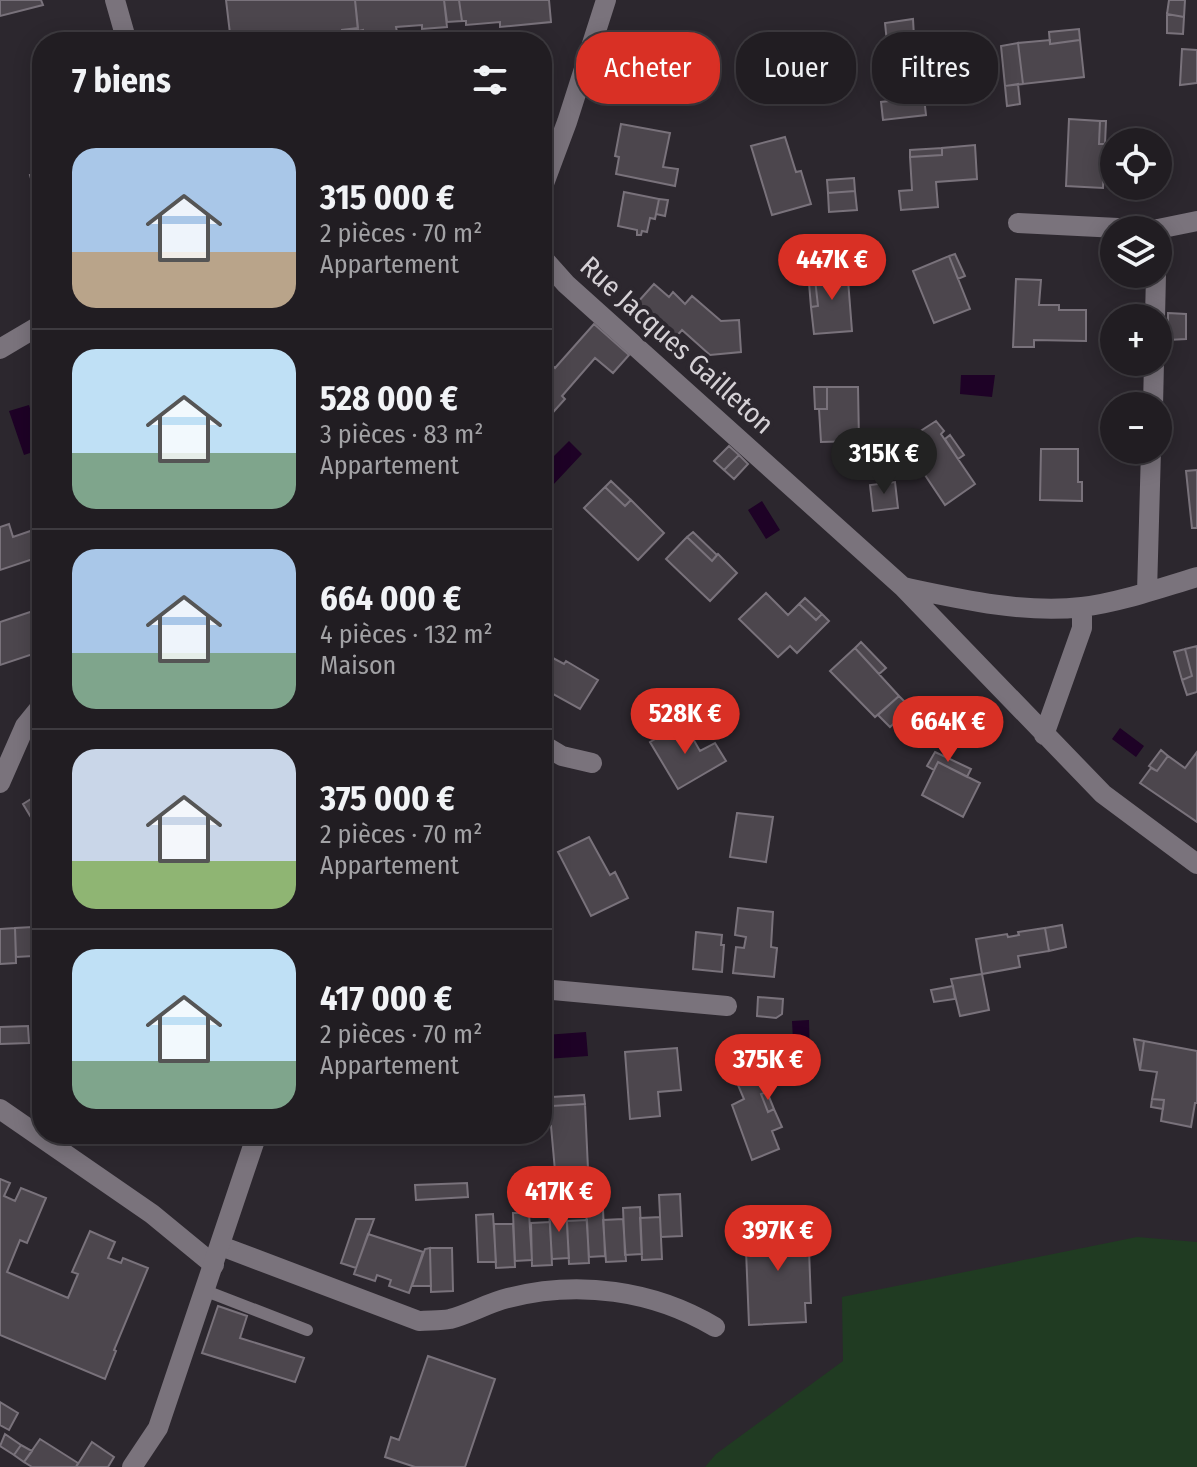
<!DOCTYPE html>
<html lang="fr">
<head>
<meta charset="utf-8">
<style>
	:root { --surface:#211d22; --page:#29262a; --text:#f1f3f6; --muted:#a2a2a5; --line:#3e3b40; --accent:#d93025 }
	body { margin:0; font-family:"Fira Sans Condensed",sans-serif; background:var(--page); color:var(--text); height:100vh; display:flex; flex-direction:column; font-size:30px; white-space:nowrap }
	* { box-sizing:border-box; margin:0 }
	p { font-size:26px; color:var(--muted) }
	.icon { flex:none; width:44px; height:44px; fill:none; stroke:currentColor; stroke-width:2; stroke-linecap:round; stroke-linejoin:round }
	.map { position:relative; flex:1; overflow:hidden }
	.details { position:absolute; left:32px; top:32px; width:520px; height:1112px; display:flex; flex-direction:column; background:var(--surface); border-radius:32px; box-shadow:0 4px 20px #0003,0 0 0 2px var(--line) }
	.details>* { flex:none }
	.guide { position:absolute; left:576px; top:32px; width:500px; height:72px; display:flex; gap:16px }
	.controls { position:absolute; left:1100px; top:128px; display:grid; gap:16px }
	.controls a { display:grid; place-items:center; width:72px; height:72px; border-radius:50%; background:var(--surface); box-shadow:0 4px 20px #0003,0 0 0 2px var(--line); font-size:40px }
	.price { position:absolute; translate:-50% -68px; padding:0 18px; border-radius:28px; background:var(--accent); color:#fff; font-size:26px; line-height:52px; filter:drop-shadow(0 2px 4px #0008) }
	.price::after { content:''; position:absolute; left:50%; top:48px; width:24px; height:18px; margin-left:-12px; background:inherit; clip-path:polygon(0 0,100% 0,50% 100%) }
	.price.current { background:#222; color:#fff }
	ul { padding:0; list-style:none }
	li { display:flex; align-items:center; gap:24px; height:200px; padding:0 40px }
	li+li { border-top:2px solid var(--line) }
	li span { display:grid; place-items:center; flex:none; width:224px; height:160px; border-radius:24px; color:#555 }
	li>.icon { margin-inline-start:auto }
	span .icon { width:96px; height:96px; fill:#fffc; stroke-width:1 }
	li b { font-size:34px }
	h2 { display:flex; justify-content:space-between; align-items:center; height:96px; padding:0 40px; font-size:34px }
	.chip { padding:0 28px; border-radius:32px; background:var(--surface); box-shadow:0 4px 20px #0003,0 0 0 2px var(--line); font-size:28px; line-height:72px }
	.chip.current { background:var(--accent); color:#fff }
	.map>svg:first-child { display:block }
	.green { fill:#203b22 }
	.water { fill:#1e0226 }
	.building { fill:#4c464d; stroke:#79727b; stroke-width:2 }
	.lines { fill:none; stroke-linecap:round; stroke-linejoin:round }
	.service { stroke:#7a737c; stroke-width:12 }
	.minor { stroke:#7a737c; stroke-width:20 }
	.tertiary { stroke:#7a737c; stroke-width:20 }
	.secondary { stroke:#7a737c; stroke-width:20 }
	.labels { text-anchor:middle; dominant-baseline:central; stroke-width:8; stroke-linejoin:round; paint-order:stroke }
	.street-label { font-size:28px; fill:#d5d1d6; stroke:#2c272e }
</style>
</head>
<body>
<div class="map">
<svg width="1197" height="1467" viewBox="0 0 1197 1467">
	<rect width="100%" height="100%" fill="#2c272e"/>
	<path class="green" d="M1137,1237L1197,1242V1467H705L716,1454L843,1361L842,1297Z"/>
	<path class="water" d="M961,375H995L992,397L960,394Z
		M29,405L42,449L24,455L9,411Z
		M569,441L582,454L553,485L542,474V468Z
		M762,501L780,530L766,539L748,510Z
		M1120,728L1144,746L1136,757L1112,739Z
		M809,1020L810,1060H794L792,1021Z
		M586,1032L588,1056L546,1059L545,1035Z"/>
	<path class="building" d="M0,0H41L43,5L0,16Z
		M226,0H355L358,28L342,30V34L294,38L293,34L279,35V42H231Z
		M355,0H444L447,27L422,29V25L396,27L397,32L363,35V30L358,31Z
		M444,0H459L462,21L447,22Z
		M459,0H549L551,22L500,27V22L466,25V21H462Z
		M1169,0H1185L1184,17L1167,14Z
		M1167,14L1184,17L1183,34L1167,33Z
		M913,19L914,37L952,32L955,60L921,64L924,97L893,101L885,23Z
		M1079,29L1080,40L1050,44L1049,32Z
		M1050,40V44L1080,40L1084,77L1023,84L1018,43Z
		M1018,43L1023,84L1005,86L1001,46Z
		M1182,49L1197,50V83L1180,85Z
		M1018,84L1020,104L1007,106L1005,86Z
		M924,97L926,115L883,120L881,102Z
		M1069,119L1100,121L1099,144H1105L1103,188L1066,186Z
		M1100,121H1106L1105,144H1099Z
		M621,124L670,133L663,167L678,169L675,186L616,174L619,157L615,156Z
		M785,137L796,172L801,171L811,204L772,215L751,146Z
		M975,145L977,179L936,182L938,207L901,210L899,191L912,190L910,157L942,155V148Z
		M942,148V155L910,157V150Z
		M42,172V219L30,175Z
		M854,178L855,191L828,193L827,180Z
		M855,191L857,210L829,212L828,193Z
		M624,192L659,199L655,219L650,218L647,232L642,231L641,235H637V230L618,226Z
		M659,199L668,200L665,216L656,214Z
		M955,254L965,276L958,279L949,256Z
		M949,256L970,309L934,323L913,271Z
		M847,267L852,331L814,334L811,307L818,306L814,270Z
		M814,270L818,306L811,307L808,271Z
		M1016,279L1041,280L1039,305H1059V310H1086V341L1034,340V347H1013Z
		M654,284L669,297L673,292L685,304L692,296L721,321L739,320L741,352L710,355L682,330L675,338L664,328L662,331L649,320L652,317L637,303Z
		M1168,313L1186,314V339L1168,340Z
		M594,324L629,355L613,373L595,358L562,396L565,399L547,419L542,414V357L555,368Z
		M814,387H827V409H815Z
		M827,387H858L859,441L821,442L819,409H827Z
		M936,421L944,431L941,434L975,484L945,505L911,454L927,443L919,432Z
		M950,435L964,455L958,459L945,439Z
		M729,446L739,455L724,470L714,461Z
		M1041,449H1078V482H1082V501L1040,500Z
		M739,455L748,464L734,479L724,470Z
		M1197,470V528H1192L1186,471Z
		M611,481L631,500L625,506L605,487Z
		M895,482L898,508L873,511L870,485Z
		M605,487L625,506L631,500L664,533L638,560L584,508Z
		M9,524L13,537L42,527V556L0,570V527Z
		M693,532L717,555L712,561L687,537Z
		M687,537L712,561L718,554L737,573L710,601L666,559Z
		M766,593L788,615L799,604L816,620L822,614L829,621L797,653L790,646L778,657L739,619Z
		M805,598L822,614L816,620L799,604Z
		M36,610L42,627V651L0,665V622Z
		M861,642L886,668L879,674L855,648Z
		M1197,646V692L1187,695L1182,680L1192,676L1185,649Z
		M855,648L899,696L875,717L830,671Z
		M1185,649L1192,676L1182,680L1174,652Z
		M551,657L564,664L566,661L598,680L580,709L542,688V673Z
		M899,696L911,708L890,727L878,715Z
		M684,723L700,751L715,743L726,761L678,789L650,742Z
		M1161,750L1168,756L1157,771L1149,766Z
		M935,752L971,769L967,777L938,762L934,770L927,766Z
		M1197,752V822L1140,783L1151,768L1157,771L1168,756L1185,768Z
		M938,762L980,783L963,817L922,795Z
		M42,792V819L35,824L23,804Z
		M737,813L773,817L766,862L730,857Z
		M589,837L610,875L615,872L628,898L591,916L558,852Z
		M738,908L773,912L771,947L777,948L774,977L733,973L736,947L744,948L746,937L735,935Z
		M1062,925L1066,947L1049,951L1045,928Z
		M32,927L33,956L16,957L15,928Z
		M15,928L16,963L0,964V929Z
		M1045,928L1049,951L1018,956L1020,967L982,974L976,939L1007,934L1008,937L1019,935L1018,932Z
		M696,932L722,935L721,945H724L722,972L693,969Z
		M982,974L989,1010L960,1016L951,979Z
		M953,986L955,999L934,1002L931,990Z
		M758,997L783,999L782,1014L776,1018L757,1016Z
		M28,1026L29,1043L0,1044V1027Z
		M1134,1039L1144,1041L1140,1070Z
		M1144,1041L1197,1051V1103H1195L1191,1127L1161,1121L1164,1100L1152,1099L1157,1072L1140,1070Z
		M677,1048L681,1090L658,1092L660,1116L630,1119L625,1052Z
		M756,1068L767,1092L761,1094L768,1112L774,1109L782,1127L772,1131L779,1149L752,1160L732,1105L744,1099L735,1078Z
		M767,1092L774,1109L768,1112L761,1094Z
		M584,1095L585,1104L552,1106V1097Z
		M542,1097H552V1106L585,1104L588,1169L555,1171L551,1126H542Z
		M1152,1099L1164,1100L1163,1109L1151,1107Z
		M585,1169V1174L561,1176L560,1171Z
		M0,1179L10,1183L4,1196L15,1201L21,1188L46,1198L27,1243L20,1240L7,1272L68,1298L78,1274L72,1272L90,1231L115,1242L108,1258L121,1263L123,1258L148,1268L114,1350L116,1351L105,1379L0,1335Z
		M467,1183L468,1197L416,1200L415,1185Z
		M680,1194L682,1236L661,1237L659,1195Z
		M640,1207L642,1254L625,1255L623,1208Z
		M603,1209L605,1256L589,1257L586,1210Z
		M566,1210L569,1258L552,1259L549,1211Z
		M513,1213H529L532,1260L515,1261Z
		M493,1214L496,1262H478L476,1215Z
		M660,1217L662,1259L642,1260L640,1218Z
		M356,1219H374L356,1268L341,1263Z
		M623,1219L626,1261L606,1262L603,1220Z
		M587,1220L589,1263L569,1264L567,1221Z
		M550,1222L552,1265L532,1266L531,1223Z
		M808,1223L811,1303H805L806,1322L749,1325L745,1225Z
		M494,1224H513L515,1267L496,1268Z
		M368,1234L423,1252L409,1293L389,1286L391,1280L377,1275L375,1281L354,1274Z
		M430,1248H452L453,1291L431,1292Z
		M430,1248L431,1286H412L425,1249Z
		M218,1306L247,1316L240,1338L304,1358L295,1382L202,1353Z
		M428,1356L495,1379L465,1467H415L385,1457L391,1437L399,1440Z
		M0,1402L18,1413L9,1430L0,1425Z
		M5,1434L21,1445L14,1455L0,1446Z
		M40,1439L78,1463L76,1467H32L24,1462Z
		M92,1442L114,1457L108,1467H76Z
		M21,1445L32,1451L24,1462L14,1455Z"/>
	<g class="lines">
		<path class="service" d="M206,1291L307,1330"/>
		<path class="minor" d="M115,0L127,42
			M1018,223L1158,230
			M1158,229L1197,221
			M542,257L566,284L903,587L1103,794L1197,864
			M1155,318L1156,274
			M1153,406L1154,362
			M903,587C959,599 1025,614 1082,607C1121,602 1160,588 1197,577
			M1147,592L1151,450
			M1044,735L1082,628V607
			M542,744L562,756L592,763
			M0,783L25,726L42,705
			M542,989L727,1006
			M0,1109L152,1214L214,1265
			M221,1246L419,1321C429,1320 440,1321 450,1319C469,1314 488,1303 508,1298C578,1280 653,1290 715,1327"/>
		<path class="tertiary" d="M132,1467L158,1428L257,1134"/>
		<path class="secondary" d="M542,189L567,122L606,0
			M0,349L42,324"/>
	</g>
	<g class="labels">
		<g class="street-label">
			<text transform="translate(677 345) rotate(42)">Rue Jacques Gailleton</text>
		</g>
	</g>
</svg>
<div class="controls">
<a><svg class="icon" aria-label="locate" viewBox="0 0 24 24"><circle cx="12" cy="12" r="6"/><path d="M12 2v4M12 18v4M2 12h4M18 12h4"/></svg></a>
<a><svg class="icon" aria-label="layers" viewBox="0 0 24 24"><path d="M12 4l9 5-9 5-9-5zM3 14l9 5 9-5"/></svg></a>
<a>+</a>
<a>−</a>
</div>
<b class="price" style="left:832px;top:302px">447K €</b>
<b class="price current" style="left:884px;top:496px">315K €</b>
<b class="price" style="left:685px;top:756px">528K €</b>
<b class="price" style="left:948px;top:764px">664K €</b>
<b class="price" style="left:768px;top:1102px">375K €</b>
<b class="price" style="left:559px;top:1234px">417K €</b>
<b class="price" style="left:778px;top:1273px">397K €</b>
<div class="guide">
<a class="chip current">Acheter</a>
<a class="chip">Louer</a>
<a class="chip">Filtres</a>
</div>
<section class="details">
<h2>7 biens<svg class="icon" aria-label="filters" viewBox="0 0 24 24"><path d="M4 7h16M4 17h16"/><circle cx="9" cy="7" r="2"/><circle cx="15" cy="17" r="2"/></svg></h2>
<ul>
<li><span style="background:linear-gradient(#a9c7e8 65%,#b9a48a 0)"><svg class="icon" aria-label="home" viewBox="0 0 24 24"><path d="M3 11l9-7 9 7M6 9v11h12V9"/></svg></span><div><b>315 000 €</b><p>2 pièces · 70 m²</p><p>Appartement</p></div></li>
<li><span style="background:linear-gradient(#bfe0f5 65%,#7fa58c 0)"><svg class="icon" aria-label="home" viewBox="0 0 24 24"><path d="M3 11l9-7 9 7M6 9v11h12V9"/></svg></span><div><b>528 000 €</b><p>3 pièces · 83 m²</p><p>Appartement</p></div></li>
<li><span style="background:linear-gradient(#a9c7e8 65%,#7fa58c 0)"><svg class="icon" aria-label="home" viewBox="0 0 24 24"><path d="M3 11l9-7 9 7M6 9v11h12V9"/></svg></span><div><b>664 000 €</b><p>4 pièces · 132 m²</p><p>Maison</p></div></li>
<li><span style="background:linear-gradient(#c9d6e8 70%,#8fb573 0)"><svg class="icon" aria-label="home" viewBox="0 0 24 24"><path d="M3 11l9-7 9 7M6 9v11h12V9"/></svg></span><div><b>375 000 €</b><p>2 pièces · 70 m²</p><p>Appartement</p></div></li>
<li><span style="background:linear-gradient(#bfe0f5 70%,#7fa58c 0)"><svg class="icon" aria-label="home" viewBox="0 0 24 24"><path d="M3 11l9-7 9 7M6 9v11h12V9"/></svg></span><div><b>417 000 €</b><p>2 pièces · 70 m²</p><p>Appartement</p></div></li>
</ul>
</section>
</div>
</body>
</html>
